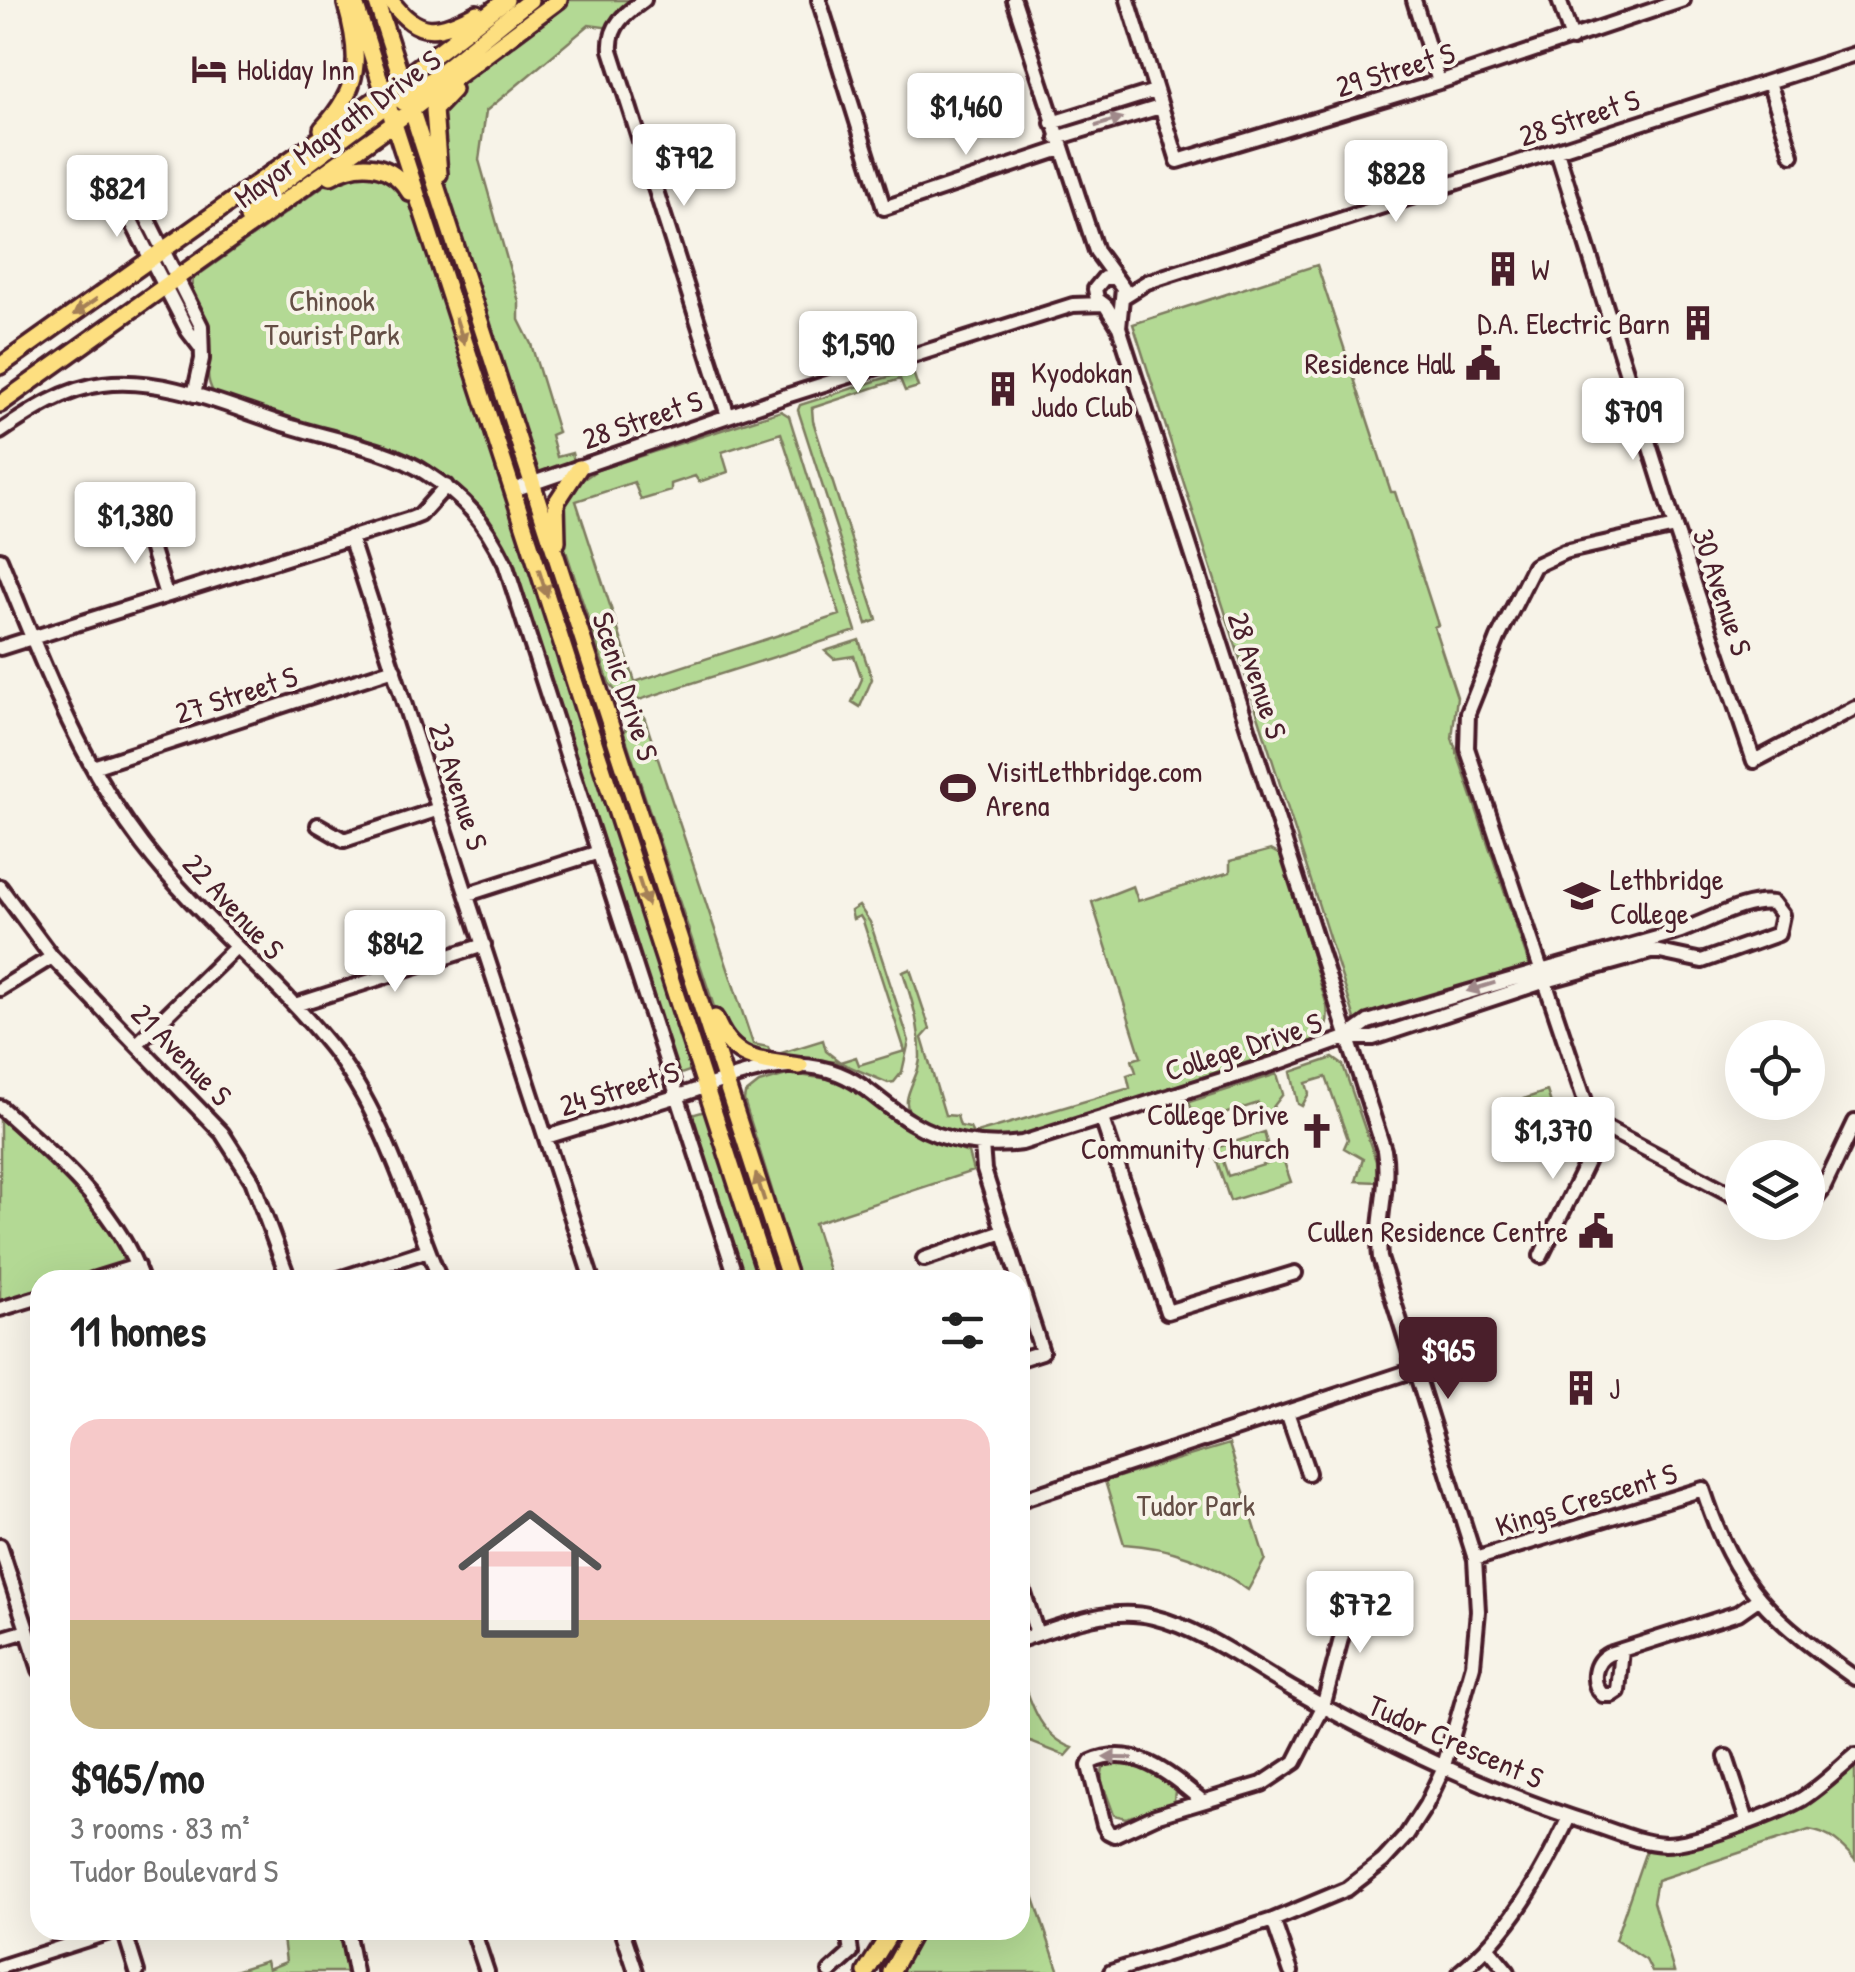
<!DOCTYPE html>
<html lang="en">
<head>
<meta charset="utf-8">
<style>
	:root { --surface:#fff; --page:#f2f2f2; --text:#222; --muted:#767676; --line:#e0e0e0; --accent:#4a1f2b }
	body { margin:0; font-family:"Patrick Hand",sans-serif; background:var(--page); color:var(--text); height:100vh; display:flex; flex-direction:column; font-size:38px; white-space:nowrap }
	* { box-sizing:border-box; margin:0 }
	p { font-size:32px; color:var(--muted) }
	.icon { flex:none; width:55px; height:55px; fill:none; stroke:currentColor; stroke-width:2; stroke-linecap:round; stroke-linejoin:round }
	.map { position:relative; flex:1; overflow:hidden }
	.details { position:absolute; left:30px; top:1270px; width:1000px; height:670px; display:flex; flex-direction:column; background:var(--surface); border-radius:30px; box-shadow:0 10px 40px #0002 }
	.details>* { flex:none }
	.tools { position:absolute; left:1725px; top:1020px; display:grid; gap:20px }
	.tools a { display:grid; place-items:center; width:100px; height:100px; border-radius:50%; background:var(--surface); box-shadow:0 10px 40px #0002; font-size:50px }
	.price { position:absolute; translate:-50% -85px; padding:0 22px; border-radius:10px; background:#fff; color:#222; font-size:32px; line-height:65px; filter:drop-shadow(0 2px 5px #0008) }
	.price::after { content:''; position:absolute; left:50%; top:60px; width:30px; height:22px; margin-left:-15px; background:inherit; clip-path:polygon(0 0,100% 0,50% 100%) }
	.price.current { background:var(--accent); color:#fff }
	ul { padding:0; list-style:none }
	li { display:grid; align-content:center; gap:20px; height:530px; padding:0 40px }
	li+li { border-top:2px solid var(--line) }
	li span { display:grid; place-items:center; height:310px; border-radius:30px; color:#555 }
	li>.icon { margin-inline-start:auto }
	span .icon { width:180px; height:180px; fill:#fffc; stroke-width:1 }
	li b { font-size:42px }
	h2 { display:flex; justify-content:space-between; align-items:center; height:120px; padding:0 40px; font-size:42px }
	.map>svg:first-child { display:block }
	.green { fill:#b3d994; stroke:#7e7c60; stroke-width:2.5; fill-rule:evenodd }
	.lines { fill:none; stroke-linecap:round; stroke-linejoin:round }
	.minor-casing { stroke:#4a1f2b; stroke-width:20 }
	.major-casing { stroke:#4a1f2b; stroke-width:22 }
	.minor { stroke:#f7f3e8; stroke-width:12 }
	.major { stroke:#fddf80; stroke-width:15 }
	.oneway { fill:#a0898a }
	.oneway2 { fill:#a47f56 }
	.labels { text-anchor:middle; dominant-baseline:central; stroke-width:8; stroke-linejoin:round; paint-order:stroke }
	.poi-label { font-size:30px; fill:#4a1f2b; stroke:#f7f3e8; text-anchor:start }
	.street-label { font-size:30px; fill:#4a1f2b; stroke:#f7f3e8 }
	.park-label { font-size:30px; fill:#644e45; stroke:#f7f3e8 }
</style>
</head>
<body>
<div class="map">
<svg width="1855" height="1972" viewBox="0 0 1855 1972">
	<rect width="100%" height="100%" fill="#f7f3e8"/>
	<filter id="ink" filterUnits="userSpaceOnUse"><feTurbulence type="fractalNoise" baseFrequency=".01" numOctaves="2"/><feDisplacementMap in="SourceGraphic" scale="20" xChannelSelector="R" yChannelSelector="G"/><feConvolveMatrix kernelMatrix="1 2 1 2 8 2 1 2 1" color-interpolation-filters="sRGB"/></filter>
	<g filter="url(#ink)">
		<path class="green" d="M559,0H644L611,28L589,25L486,111L479,160L519,302V320L531,344L558,432L551,435L557,457L572,453L576,469L530,484L440,178L438,103Z
			M352,170L389,176L408,196L695,1069L678,1075L516,575C483,481 430,467 343,438C301,425 259,411 217,397C200,378 213,356 208,333C204,313 188,300 193,279L339,175Z
			M1317,265L1391,492H1395L1438,625L1434,627L1457,697L1452,738L1530,967L1356,1022L1133,324Z
			M901,367L914,375L918,387L905,391L900,379L812,408L813,421L877,620L867,624L798,410L800,405L894,375V370Z
			M781,411L789,416L856,631L639,700L622,699L609,683L562,539L561,501L569,489L597,470ZM781,433L840,615L635,682L576,501L634,482L641,500L671,491V484L695,476L699,482L728,472L722,452Z
			M859,640L872,679L860,707L852,702L862,679L854,656L834,659L825,651Z
			M642,711L753,1044L768,1047L772,1056L823,1040L826,1051L840,1062L856,1057L859,1065L905,1051L863,921L860,916L853,919L851,911L859,906L870,922L909,1041L902,1072L894,1082L888,1083L839,1062L751,1055L719,1022L624,733L630,717Z
			M1271,850L1282,856L1327,1006C1329,1022 1327,1030 1315,1040L1008,1141C987,1140 903,1132 907,1100C909,1085 921,1071 920,1055C920,1026 912,1000 903,972L910,969L930,1029L922,1038L945,1115L957,1116L960,1126L970,1128L973,1134L1130,1088L1127,1075L1136,1072L1132,1060L1141,1057L1092,902L1133,886L1138,901L1230,872V861Z
			M1333,1058L1343,1065L1376,1161L1377,1182L1356,1181L1363,1159L1344,1148L1348,1139L1326,1077L1306,1083L1309,1093L1302,1106L1298,1104L1291,1072Z
			M790,1074L830,1079L849,1086L906,1128L968,1153L973,1171L814,1223L832,1280H800L744,1100L745,1094L759,1083Z
			M1277,1074L1283,1094L1270,1111L1262,1113L1258,1103L1197,1123L1189,1102Z
			M1547,1091L1563,1141L1513,1157L1497,1108Z
			M709,1110L763,1280H744L691,1115Z
			M0,1119C33,1148 116,1215 124,1257L120,1263L66,1280H40V1288L0,1301Z
			M1264,1132L1267,1143L1222,1158L1228,1176L1283,1159L1291,1182L1230,1201L1213,1149Z
			M1229,1444L1265,1559L1248,1590C1209,1561 1172,1547 1124,1544L1105,1481Z
			M1020,1671C1031,1703 1039,1735 1073,1748L1066,1756L1020,1738Z
			M1855,1756V1860C1842,1845 1830,1833 1809,1830L1657,1880L1653,1902L1674,1972H1652L1646,1960L1615,1940L1649,1842L1669,1844L1779,1810Z
			M1112,1761C1134,1765 1160,1774 1175,1791L1174,1800L1169,1805L1126,1818L1114,1815L1101,1779L1103,1768Z
			M1020,1857L1059,1972H899L924,1930H1020Z
			M282,1930H305L307,1934L340,1930L349,1972H231L266,1961L268,1969L286,1962Z"/>
		<g class="lines">
			<defs>
				<path id="minor" d="M644,0C626,13 609,25 611,50L728,416
					M819,0L884,208L1061,149
					M1014,0L1096,251L1123,288L1119,327
					M1128,0L1178,161L1439,82L1683,0
					M1414,0L1439,82
					M1559,0L1572,39
					M1769,82L1792,155
					M1052,123L1155,91
					M1057,138L1160,107
					M1557,151L1675,527L1754,761L1855,708
					M116,175L138,200L201,326L202,359L194,395
					M117,181L124,207L188,331L201,348
					M1123,297L1147,282L1855,54
					M1105,305L1097,299L1095,289L1104,278H1115
					M1106,306L1119,327L1384,1150C1390,1187 1376,1221 1380,1258L1475,1559L1478,1611L1473,1665L1443,1769L1426,1805L1406,1836L1383,1861L1347,1889L1273,1920L1111,1972
					M0,432C31,411 66,388 103,384C168,376 235,410 296,428C335,440 392,450 426,473C466,499 484,520 505,563L737,1280
					M513,490L786,396L1073,305L1102,304
					M145,527L166,595
					M1675,527L1564,552L1534,566L1498,638L1468,713L1467,748L1589,1113L1604,1127L1742,1200
					M350,537L592,1280
					M0,559C40,657 78,760 143,845C199,918 273,975 330,1046C384,1113 408,1202 440,1280
					M0,648L410,519L420,515L446,486
					M93,767L394,669
					M318,825L344,840L439,809
					M0,887L52,957L222,1133L252,1180L289,1280
					M468,894L599,852
					M0,989L52,957
					M295,1005L484,945
					M137,1044L235,948
					M0,1107C56,1158 116,1207 142,1280
					M1102,1119L1167,1312L1295,1273
					M546,1137C590,1123 634,1110 678,1096C722,1082 773,1058 820,1068C862,1077 877,1102 911,1122C944,1142 984,1148 1022,1143L1282,1061L1346,1038L1368,1022C1469,991 1570,963 1671,934C1701,926 1744,898 1773,903L1782,915L1778,934L1702,961L1655,951L1647,953L1546,981L1373,1038H1346
					M982,1145L984,1170L1019,1280
					M1808,1208L1822,1191L1855,1122
					M1541,1256L1604,1127
					M924,1259L1003,1232
					M92,1280L137,1266
					M336,1280L428,1250
					M1020,1284L1042,1352L1020,1359
					M0,1309L40,1297
					M1287,1412L1308,1473
					M1020,1500L1414,1370
					M0,1546L40,1670
					M1475,1559L1703,1489C1736,1590 1771,1618 1855,1678
					M1020,1581L1037,1634
					M0,1639L27,1631
					M1020,1640C1061,1626 1109,1606 1153,1617C1200,1628 1252,1666 1294,1690C1389,1744 1488,1791 1592,1824C1616,1832 1640,1843 1665,1844C1695,1844 1775,1814 1802,1799C1821,1787 1838,1770 1855,1756
					M1622,1650L1618,1691L1612,1695H1603C1590,1683 1593,1662 1609,1654L1738,1613L1758,1599
					M1726,1757L1747,1821
					M1202,1801C1171,1775 1134,1742 1091,1762L1089,1766L1104,1825L1108,1832L1114,1835L1155,1816L1262,1784L1295,1762L1323,1707L1342,1635L1333,1608
					M1273,1920L1291,1972
					M124,1930L137,1972
					M347,1930L355,1972
					M473,1930L487,1972
					M622,1930L636,1972
					M1488,1948L1508,1972
					M0,1967L116,1930
					M830,1972L851,1953L848,1930
					M1460,1972C1511,1931 1542,1875 1569,1817"/>
				<path id="major" d="M354,0L768,1280
					M376,0L790,1280
					M390,0C419,39 437,33 477,13
					M403,102L530,0
					M322,129C361,88 361,57 346,4
					M439,174L434,110L453,90
					M331,176C361,159 392,163 410,193
					M248,218L274,189L392,101
					M0,366L384,93L506,0
					M0,404L394,123L559,0
					M557,542L556,503L579,468
					M715,1018C732,1062 759,1060 800,1066
					M866,1972L892,1930
					M891,1972L914,1930"/>
			</defs>
			<use href="#minor" class="minor-casing"/>
			<use href="#major" class="major-casing"/>
			<use href="#minor" class="minor"/>
			<use href="#major" class="major"/>
		</g>
		<defs><path id="oneway-solid" d="M-6-.8H1V-3.2L6.5 0L1 3.2V.8H-6Z" transform="scale(2.5)"/></defs>
		<g class="oneway">
			<use href="#oneway-solid" transform="translate(1109 122) rotate(-17)"/>
			<use href="#oneway-solid" transform="translate(1481 987) rotate(163)"/>
			<use href="#oneway-solid" transform="translate(1118 1758) rotate(-179)"/>
		</g>
		<g class="oneway2">
			<use href="#oneway-solid" transform="translate(85 307) rotate(145)"/>
			<use href="#oneway-solid" transform="translate(460 331) rotate(72)"/>
			<use href="#oneway-solid" transform="translate(543 583) rotate(72)"/>
			<use href="#oneway-solid" transform="translate(643 892) rotate(72)"/>
			<use href="#oneway-solid" transform="translate(760 1187) rotate(-108)"/>
		</g>
	</g>
	<defs>
		<symbol id="hotel-bare" viewBox="-9 -9 18 18"><path d="M-6-4.5h1.5V1H6V5H4.5V3h-9V5H-6ZM-4 0a1.8 1.8 0 1 1 3.6 0ZM.5 0V-2.5h3Q6-2.5 6 0Z" fill="#4a1f2b" stroke="#f7f3e8" stroke-width="2.5" paint-order="stroke"/></symbol>
		<symbol id="building-bare" viewBox="-9 -9 18 18"><path d="M-4-6H4V6H1V3H-1V6H-4ZM-2.5-4.3h1.7v1.8h-1.7ZM.8-4.3h1.7v1.8H.8ZM-2.5-1h1.7V.8h-1.7ZM.8-1h1.7V.8H.8Z" fill="#4a1f2b" stroke="#f7f3e8" stroke-width="2.5" paint-order="stroke"/></symbol>
		<symbol id="civic-bare" viewBox="-9 -9 18 18"><path d="M-.6-6.5H3V-4.5H.6V-3L4-1V1h2V6H-6V1h2V-1L-.6-3ZM-1.2 2.5V6h2.4V2.5Z" fill="#4a1f2b" stroke="#f7f3e8" stroke-width="2.5" paint-order="stroke"/></symbol>
		<symbol id="stadium-bare" viewBox="-9 -9 18 18"><path d="M0-5a6.5 5 0 1 0 0 10a6.5 5 0 1 0 0-10ZM-3.5-1.8h7v3.6h-7Z" fill="#4a1f2b" stroke="#f7f3e8" stroke-width="2.5" paint-order="stroke"/></symbol>
		<symbol id="university-bare" viewBox="-9 -9 18 18"><path d="M0-5L7-2L0 1L-7-2ZM-4 1L0 2.5L4 1V4Q0 6-4 4Z" fill="#4a1f2b" stroke="#f7f3e8" stroke-width="2.5" paint-order="stroke"/></symbol>
		<symbol id="church-bare" viewBox="-9 -9 18 18"><path d="M-1.2-6h2.4v3.5h3.3v2.4h-3.3V6h-2.4V-.1h-3.3v-2.4h3.3Z" fill="#4a1f2b" stroke="#f7f3e8" stroke-width="2.5" paint-order="stroke"/></symbol>
	</defs>
	<g fill-rule="evenodd">
		<use href="#hotel-bare" x="184" y="44" width="50" height="50"/>
		<use href="#building-bare" x="1478" y="244" width="50" height="50"/>
		<use href="#building-bare" x="1673" y="298" width="50" height="50"/>
		<use href="#civic-bare" x="1458" y="338" width="50" height="50"/>
		<use href="#building-bare" x="978" y="364" width="50" height="50"/>
		<use href="#stadium-bare" x="933" y="763" width="50" height="50"/>
		<use href="#university-bare" x="1557" y="871" width="50" height="50"/>
		<use href="#church-bare" x="1292" y="1106" width="50" height="50"/>
		<use href="#civic-bare" x="1571" y="1206" width="50" height="50"/>
		<use href="#building-bare" x="1556" y="1363" width="50" height="50"/>
	</g>
	<g class="labels">
		<g class="poi-label">
			<text x="237" y="69">Holiday Inn</text>
			<text x="1531" y="269">W</text>
			<text x="1670" y="323" text-anchor="end">D.A. Electric Barn</text>
			<text x="1455" y="363" text-anchor="end">Residence Hall</text>
			<text x="1031" y="372">Kyodokan<tspan x="1031" dy="34">Judo Club</tspan></text>
			<text x="986" y="771">VisitLethbridge.com<tspan x="986" dy="34">Arena</tspan></text>
			<text x="1610" y="879">Lethbridge<tspan x="1610" dy="34">College</tspan></text>
			<text x="1289" y="1114" text-anchor="end">College Drive<tspan x="1289" dy="34">Community Church</tspan></text>
			<text x="1568" y="1231" text-anchor="end">Cullen Residence Centre</text>
			<text x="1609" y="1388">J</text>
		</g>
		<g class="street-label">
			<text transform="translate(1395 69) rotate(-17)">29 Street S</text>
			<text transform="translate(1579 117) rotate(-18)">28 Street S</text>
			<text transform="translate(337 128) rotate(-36)">Mayor Magrath Drive S</text>
			<text transform="translate(642 419) rotate(-19)">28 Street S</text>
			<text transform="translate(1723 592) rotate(72)">30 Avenue S</text>
			<text transform="translate(1258 675) rotate(72)">28 Avenue S</text>
			<text transform="translate(626 686) rotate(72)">Scenic Drive S</text>
			<text transform="translate(236 694) rotate(-18)">27 Street S</text>
			<text transform="translate(459 786) rotate(72)">23 Avenue S</text>
			<text transform="translate(234 906) rotate(47)">22 Avenue S</text>
			<text transform="translate(1243 1046) rotate(-18)">College Drive S</text>
			<text transform="translate(182 1054) rotate(46)">21 Avenue S</text>
			<text transform="translate(619 1088) rotate(-17)">24 Street S</text>
			<text transform="translate(1586 1499) rotate(-17)">Kings Crescent S</text>
			<text transform="translate(1456 1741) rotate(24)">Tudor Crescent S</text>
		</g>
		<g class="park-label">
			<text x="332" y="300">Chinook<tspan x="332" dy="34">Tourist Park</tspan></text>
			<text x="1196" y="1505">Tudor Park</text>
		</g>
	</g>
</svg>
<div class="tools">
<a><svg class="icon" aria-label="locate" viewBox="0 0 24 24"><circle cx="12" cy="12" r="6"/><path d="M12 2v4M12 18v4M2 12h4M18 12h4"/></svg></a>
<a><svg class="icon" aria-label="layers" viewBox="0 0 24 24"><path d="M12 4l9 5-9 5-9-5zM3 14l9 5 9-5"/></svg></a>
</div>
<b class="price" style="left:966px;top:158px">$1,460</b>
<b class="price" style="left:684px;top:209px">$792</b>
<b class="price" style="left:1396px;top:225px">$828</b>
<b class="price" style="left:117px;top:240px">$821</b>
<b class="price" style="left:858px;top:396px">$1,590</b>
<b class="price" style="left:1633px;top:463px">$709</b>
<b class="price" style="left:135px;top:567px">$1,380</b>
<b class="price" style="left:395px;top:995px">$842</b>
<b class="price" style="left:1553px;top:1182px">$1,370</b>
<b class="price current" style="left:1448px;top:1402px">$965</b>
<b class="price" style="left:1360px;top:1656px">$772</b>
<section class="details">
<h2>11 homes<svg class="icon" aria-label="filters" viewBox="0 0 24 24"><path d="M4 7h16M4 17h16"/><circle cx="9" cy="7" r="2"/><circle cx="15" cy="17" r="2"/></svg></h2>
<ul>
<li><span style="background:linear-gradient(#f6c9c9 65%,#c2b280 0)"><svg class="icon" aria-label="home" viewBox="0 0 24 24"><path d="M3 11l9-7 9 7M6 9v11h12V9"/></svg></span><div><b>$965/mo</b><p>3 rooms · 83 m²</p><p>Tudor Boulevard S</p></div></li>
</ul>
</section>
</div>
</body>
</html>
